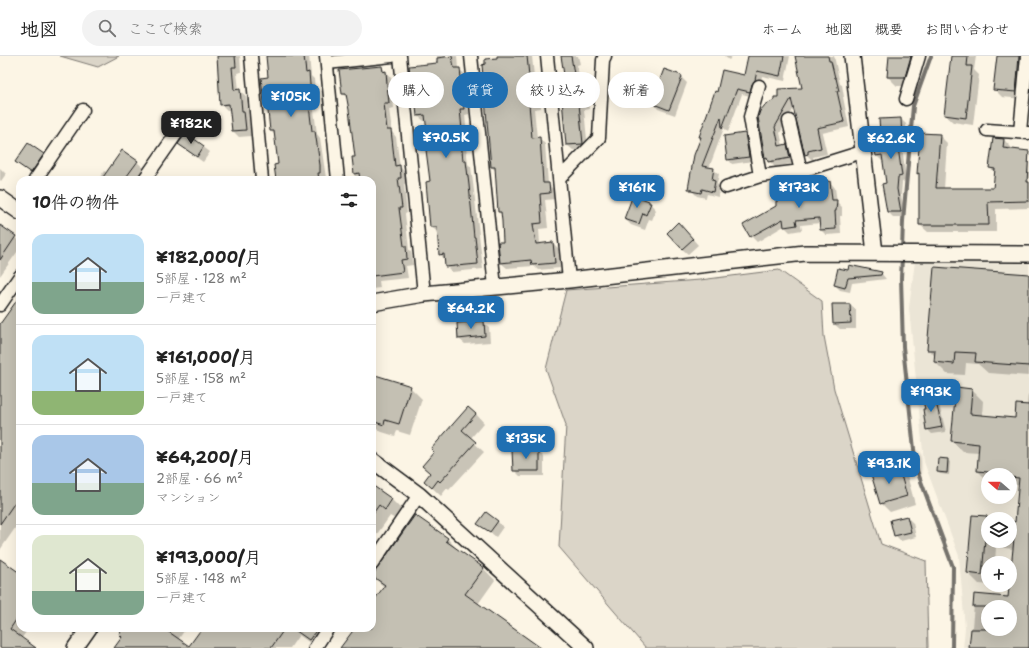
<!DOCTYPE html>
<html lang="ja">
<head>
<meta charset="utf-8">
<style>
	:root { --surface:#fff; --page:#f2f2f2; --text:#222; --muted:#767676; --line:#e0e0e0; --accent:#1f6fb2 }
	body { margin:0; font-family:"Shantell Sans","Klee One",sans-serif; background:var(--page); color:var(--text); height:100vh; display:flex; flex-direction:column; font-size:15px; white-space:nowrap }
	* { box-sizing:border-box; margin:0 }
	p { font-size:13px; color:var(--muted) }
	.icon { flex:none; width:22px; height:22px; fill:none; stroke:currentColor; stroke-width:2; stroke-linecap:round; stroke-linejoin:round }
	.map { position:relative; flex:1; overflow:hidden }
	.side { position:absolute; left:16px; top:120px; width:360px; height:456px; display:flex; flex-direction:column; background:var(--surface); border-radius:12px; box-shadow:0 4px 16px #0002 }
	.side>* { flex:none }
	.top-card { position:absolute; left:388px; top:16px; width:380px; height:36px; display:flex; gap:8px }
	.needle { width:26px; rotate:290deg }
	.tools { position:absolute; left:981px; top:412px; display:grid; gap:8px }
	.tools a { display:grid; place-items:center; width:36px; height:36px; border-radius:50%; background:var(--surface); box-shadow:0 4px 16px #0002; font-size:20px }
	.price { position:absolute; translate:-50% -34px; padding:0 9px; border-radius:8px; background:var(--accent); color:#fff; font-size:13px; line-height:26px; filter:drop-shadow(0 1px 2px #0008) }
	.price::after { content:''; position:absolute; left:50%; top:24px; width:12px; height:9px; margin-left:-6px; background:inherit; clip-path:polygon(0 0,100% 0,50% 100%) }
	.price.current { background:#222; color:#fff }
	ul { padding:0; list-style:none }
	li { display:flex; align-items:center; gap:12px; height:100px; padding:0 16px }
	li+li { border-top:1px solid var(--line) }
	li span { display:grid; place-items:center; flex:none; width:112px; height:80px; border-radius:12px; color:#555 }
	li>.icon { margin-inline-start:auto }
	span .icon { width:48px; height:48px; fill:#fffc; stroke-width:1 }
	li b { font-size:17px }
	h2 { display:flex; justify-content:space-between; align-items:center; height:48px; padding:0 16px; font-size:17px }
	.chip { padding:0 14px; border-radius:18px; background:var(--surface); box-shadow:0 4px 16px #0002; font-size:14px; line-height:36px }
	.chip.current { background:var(--accent); color:#fff }
	header { display:flex; align-items:center; gap:24px; box-sizing:border-box; height:56px; padding:0 20px; background:var(--surface); border-bottom:1px solid var(--line) }
	header strong { font-size:19px }
	nav { display:flex; gap:22px; margin-inline-start:auto; font-size:14px }
	.search { width:280px; height:36px; background:var(--page); display:flex; align-items:center; gap:10px; box-sizing:border-box; padding:0 14px; border-radius:22px; color:var(--muted); font-size:15px }
	.map>svg:first-child { display:block }
	.built { fill:#ebe5d6; fill-rule:evenodd }
	.green { fill:#dbd5c8; stroke:#7c7872 }
	.shadow { fill:#0003; fill-rule:evenodd }
	.lines { fill:none; stroke-linecap:round; stroke-linejoin:round }
	.stream { stroke:#75726c; stroke-width:4 }
	.building { fill:#c4c0b3; stroke:#1c1c1c }
	.minor-casing { stroke:#1c1c1c; stroke-width:15 }
	.tertiary-casing { stroke:#1c1c1c; stroke-width:18 }
	.minor { stroke:#fcf5e5; stroke-width:12 }
	.tertiary { stroke:#fcf5e5; stroke-width:15 }
</style>
</head>
<body>
<header>
<strong>地図</strong>
<div class="search"><svg class="icon" aria-label="search" viewBox="0 0 24 24"><circle cx="10" cy="10" r="6"/><path d="M15 15l6 6"/></svg>ここで検索</div>
<nav><a>ホーム</a><a>地図</a><a>概要</a><a>お問い合わせ</a></nav>
</header>
<div class="map">
<svg width="1029" height="592" viewBox="0 0 1029 592">
	<rect width="100%" height="100%" fill="#fcf5e5"/>
	<filter id="ink" filterUnits="userSpaceOnUse"><feTurbulence type="fractalNoise" baseFrequency=".025" numOctaves="2"/><feDisplacementMap in="SourceGraphic" scale="8" xChannelSelector="R" yChannelSelector="G"/><feConvolveMatrix kernelMatrix="1 2 1 2 8 2 1 2 1" color-interpolation-filters="sRGB"/></filter>
	<g filter="url(#ink)">
		<path class="built" d="M915,205L1029,206V592H963L965,572L959,500L924,406L909,252ZM988,419H1010V441H988ZM988,463H1010V485H988ZM988,507H1010V529H988ZM988,551H1010V573H988Z"/>
		<path class="green" d="M60,0H119L98,11Z
			M779,214L822,245L824,280L834,333L881,488L926,505L928,592H646L559,491L566,369L546,313L566,234L700,224Z"/>
		<path class="shadow" d="M218,0H240L241,16L237,17L239,34L246,40L251,80L239,81L233,75L231,54H227L221,48Z
			M267,0H309L311,20L314,23L316,46L313,47L317,78L320,82L326,122L323,123V124H277L279,109L275,79L271,75L268,48L265,45L270,22Z
			M437,0H457L458,13L465,18L469,58L465,59L468,91H466L468,108L471,111L474,135L483,213L452,216L446,210L445,204L440,198L438,176L431,171L430,94L427,65H424L418,60L415,33L413,31L438,8Z
			M498,0H532L535,31L540,37L541,52L534,53L537,82H539L545,88L548,128L554,134L555,143L545,144L548,172L539,173L540,188L553,187L559,193L560,212L538,214L534,210L507,212L501,207L505,187L502,159L499,156L496,115L492,111Z
			M562,0H578L580,8L577,9L581,31L587,37L589,53L584,54L588,93L573,94L567,89V32Z
			M724,0H732L729,4Z
			M749,0H790L785,25L762,20L760,30L755,41L742,38L728,76L724,72L709,112L713,113L719,118L717,128L720,131L718,141L707,138L706,142L697,140L689,132L702,82L700,80L745,20Z
			M796,0H834L840,28L842,29L844,41H843L849,71L822,77L827,98L813,101L814,104H812L806,98L794,52L780,77L783,90L787,89L792,95L795,107L775,111L765,101L759,62L803,33Z
			M890,0H921L913,30H897L888,21Z
			M952,0H976L974,14L979,19L973,69L953,66L945,59Z
			M998,0H1029L1023,43L1002,41L994,33Z
			M381,10L391,22L394,52L389,53L392,76L396,81L400,111L405,116L407,127L404,128L407,157L405,158L409,194L411,196L413,209L406,210L408,222L379,225L380,232L372,233V124H355L353,102H356L348,43L343,38L340,15Z
			M680,20L687,27L675,59L658,53L653,47Z
			M901,63L906,68L907,89H902L906,125L902,126L901,139L906,161H893L888,156V128L884,105H882L877,100L882,89Z
			M186,78L210,96L203,106L185,93L180,88Z
			M745,78L749,83L753,105L732,108L728,103Z
			M939,79L947,87L944,133H994L996,117L990,112L1004,84L1011,91V94L1029,96V152L996,153V176H928L920,169V119L918,117Z
			M43,99L49,105L37,122L17,106Z
			M137,106L146,114L139,124H98L104,115L108,117Z
			M0,112L6,118L1,125L0,124Z
			M830,126L835,132L837,146L842,151V160H840L841,178L826,179L821,174L820,167L801,169L802,174L790,176L784,170L757,186L751,180L745,169L777,150L780,145Z
			M649,146L656,154L652,164L649,163L645,174L631,169L625,163Z
			M0,170L20,185V192L0,220Z
			M684,173L698,189L688,198L682,193Z
			M849,215L881,217L886,223L852,227L850,236L840,234L835,229Z
			M1029,219V320L988,317L978,308L966,307L965,319L947,318L935,306L936,301L928,293Z
			M20,241V465L0,494V269Z
			M850,249L856,254V273H840L834,268Z
			M483,266L489,271L490,286L465,288L459,283Z
			M372,319L410,331L422,343L410,379L397,375L395,380L379,375L372,368Z
			M972,334L983,345L982,360L1016,363L1027,350L1028,338L1029,339V592H970L975,539L1009,542L1014,493L996,491L995,507H988V529H993L979,528L968,517L973,460L987,461L989,463L988,485H1010V466L1016,467L1020,430L1018,429L1010,428V419H988V425L978,415L979,397L963,396L952,385ZM988,551H1010V573H988Z
			M933,340L938,344L946,376L932,378L927,373Z
			M476,358L484,367L470,383L484,396L449,434L447,432L441,440L425,425L431,418L423,410Z
			M538,395L544,401V420H520L514,414Z
			M947,404L950,406L949,419L940,418L938,416Z
			M898,411L907,419L915,448L890,456L881,447Z
			M372,430L392,444L403,455L397,464L390,460L372,485Z
			M907,461L913,467L916,481L901,485L895,479Z
			M497,465L503,471L496,481L479,467Z
			M447,482L458,494L483,512L495,524L478,548L540,592H345L356,572H372V549L384,531L373,520Z
			M0,504L20,518V572H29L21,583L35,592H0Z
			M124,572H186L178,584L189,592L203,572H337L323,592H317L299,579L290,592H115L123,581Z"/>
		<g class="lines">
			<path class="stream" d="M902,194L903,165L913,50L931,0
				M902,201L901,222L903,291L916,412L953,511L952,592"/>
		</g>
		<path class="building" d="M217,0H235L236,11H232L234,34L240,33L242,55H244L246,74L232,75L229,48L220,49Z
			M266,0H304L306,17L309,16L311,41H308L312,75H315L320,109V117H318L319,124H276L274,109L278,108L274,75H270L267,45L264,46L261,22L268,21Z
			M452,0L454,12H460L464,53H460L463,85H461L463,105H466L469,129L474,181H475L478,208L445,211L444,198L439,199L437,171H430L426,126L430,125L426,94L429,93L425,59L417,60L414,31H412L409,10L437,7V2Z
			M497,0H527L530,30H535L536,47L529,48L532,82L540,81L543,127H549L550,137L540,138L542,167L533,168L536,188L553,186L555,207L532,209L531,204L500,207L498,186H503L502,165L501,156H498L495,111H491L482,9L485,8V3L497,2Z
			M561,0H571L576,30H582L584,48H579L583,88L566,89L561,32L566,31Z
			M748,0H784L780,20L757,15L755,24L752,28L750,36L737,33L722,72L721,61L702,110L714,112L712,124L715,125L713,136L702,133L701,137L691,135V133H688L694,99L701,81H699L715,35L717,36L722,14L744,19Z
			M795,0H828L829,5H831L835,22H836L839,35H837L844,66L817,72L821,92L808,95V98L805,99L791,43L775,71L779,90L787,88L790,102L768,106L767,101L765,102L758,61L760,55L765,49L774,44V41H778V33L802,32Z
			M889,0H911L905,21H887Z
			M951,0H968L967,10H972L966,62L944,59Z
			M997,0H1019L1016,36L993,34Z
			M382,10L383,16L386,15L387,28L389,47H384L387,74H391L395,110L400,109L401,122H398L402,152H399L404,190H406L407,203L401,204L403,216L372,220V124H360L359,117L354,118L352,101H355L349,54L346,38H342L339,14Z
			M664,13L681,19L682,21L669,54L651,47Z
			M901,62L902,84H897L902,120L898,121L897,133L901,156H887L882,128L886,127L882,99L876,100L874,89L881,88L879,63Z
			M186,77L204,90L197,101L178,88Z
			M745,77L749,101L727,104L724,80Z
			M920,77L940,78L936,132H993L995,113L989,112L993,82L1004,83L1003,92L1029,95L1027,126H1029V145L988,146L989,169H919V117L917,118Z
			M28,87L44,98L31,117L15,106Z
			M122,94L138,105L124,124H101Z
			M830,125L832,144H837L836,155H835L836,173L820,174L819,162L796,164L797,169L784,171L783,163L750,181L743,169L776,150V145H779V136L809,134L808,128Z
			M633,139L649,145V147H651L646,159L643,157L639,168L624,163Z
			M678,166L693,183L682,193L667,177Z
			M0,169L16,180L0,204Z
			M849,209L882,216L881,219L848,222L845,232L834,229L838,212L848,214Z
			M934,211L1029,218V310L975,306L976,297L955,296L954,308L934,306L935,294H927Z
			M20,240V439L0,468V268Z
			M832,248H850L851,267L833,268Z
			M484,265L485,280L458,283L457,267Z
			M372,318L411,330L399,368L385,364L384,369L372,365Z
			M956,331L972,333L970,358L1015,362L1016,348L1029,349V592H969L971,573H1010V551H973L974,538L1008,541L1014,483H1010V465L1015,466L1019,422L1010,421V418L977,415L979,388L951,385Z
			M934,338L942,371L926,374L923,353H925L922,341Z
			M468,351L476,358L462,374L476,386L440,426L438,424L432,432L424,425L430,417L422,410L434,396L431,393Z
			M512,394H539V415H513Z
			M938,402L948,403L947,417L937,416Z
			M898,409L907,440L880,448L871,418Z
			M372,429L392,443L385,454L379,449L372,459Z
			M486,456L498,465L490,476L477,468Z
			M415,459L448,482L446,485L484,512L465,538L541,592H340L355,572H372V547L385,529L372,520Z
			M972,459L987,460L982,519L967,517Z
			M907,460L911,476L894,480L890,464Z
			M0,503L20,517V558L10,573L36,592H0Z
			M123,572H163L189,590L202,572H285L271,592H114L122,581L119,578Z
			M292,572H318L309,584Z"/>
		<g class="lines">
			<defs>
				<path id="minor" d="M251,0L262,124
					M326,0L338,124
					M400,0L424,238
					M471,0L495,231
					M547,0L569,224
					M327,7L392,0
					M759,30L750,61L760,120
					M906,43L919,0
					M789,65L801,115
					M987,74L1029,77
					M1020,76L1027,0
					M559,123L599,82L603,4L605,0
					M35,124L83,54
					M144,124L181,71
					M726,131L760,120L801,115L862,96
					M0,249L20,220
					M372,508L419,439
					M315,592L328,572"/>
				<path id="tertiary" d="M852,0L875,197
					M0,142L20,156
					M372,247L424,238L569,224L805,197L1029,198
					M372,404L419,439L586,592
					M75,592L89,572"/>
			</defs>
			<use href="#minor" class="minor-casing"/>
			<use href="#tertiary" class="tertiary-casing"/>
			<use href="#minor" class="minor"/>
			<use href="#tertiary" class="tertiary"/>
		</g>
	</g>
</svg>
<div class="tools">
<a><svg class="needle" viewBox="-14 -14 28 28"><path d="M0-13l5 13h-10z" fill="#e53935"/><path d="M0 13l5-13h-10z" fill="#767676"/></svg></a>
<a><svg class="icon" aria-label="layers" viewBox="0 0 24 24"><path d="M12 4l9 5-9 5-9-5zM3 14l9 5 9-5"/></svg></a>
<a>+</a>
<a>−</a>
</div>
<b class="price" style="left:291px;top:62px">¥105K</b>
<b class="price current" style="left:191px;top:89px">¥182K</b>
<b class="price" style="left:446px;top:103px">¥70.5K</b>
<b class="price" style="left:891px;top:104px">¥62.6K</b>
<b class="price" style="left:637px;top:153px">¥161K</b>
<b class="price" style="left:799px;top:153px">¥173K</b>
<b class="price" style="left:471px;top:274px">¥64.2K</b>
<b class="price" style="left:931px;top:357px">¥193K</b>
<b class="price" style="left:526px;top:404px">¥135K</b>
<b class="price" style="left:889px;top:429px">¥93.1K</b>
<div class="top-card">
<a class="chip">購入</a>
<a class="chip current">賃貸</a>
<a class="chip">絞り込み</a>
<a class="chip">新着</a>
</div>
<section class="side">
<h2>10件の物件<svg class="icon" aria-label="filters" viewBox="0 0 24 24"><path d="M4 7h16M4 17h16"/><circle cx="9" cy="7" r="2"/><circle cx="15" cy="17" r="2"/></svg></h2>
<ul>
<li><span style="background:linear-gradient(#bfe0f5 60%,#7fa58c 0)"><svg class="icon" aria-label="home" viewBox="0 0 24 24"><path d="M3 11l9-7 9 7M6 9v11h12V9"/></svg></span><div><b>¥182,000/月</b><p>5部屋 · 128 m²</p><p>一戸建て</p></div></li>
<li><span style="background:linear-gradient(#bfe0f5 70%,#8fb573 0)"><svg class="icon" aria-label="home" viewBox="0 0 24 24"><path d="M3 11l9-7 9 7M6 9v11h12V9"/></svg></span><div><b>¥161,000/月</b><p>5部屋 · 158 m²</p><p>一戸建て</p></div></li>
<li><span style="background:linear-gradient(#a9c7e8 60%,#7fa58c 0)"><svg class="icon" aria-label="home" viewBox="0 0 24 24"><path d="M3 11l9-7 9 7M6 9v11h12V9"/></svg></span><div><b>¥64,200/月</b><p>2部屋 · 66 m²</p><p>マンション</p></div></li>
<li><span style="background:linear-gradient(#dfe7d0 70%,#7fa58c 0)"><svg class="icon" aria-label="home" viewBox="0 0 24 24"><path d="M3 11l9-7 9 7M6 9v11h12V9"/></svg></span><div><b>¥193,000/月</b><p>5部屋 · 148 m²</p><p>一戸建て</p></div></li>
</ul>
</section>
</div>
</body>
</html>
